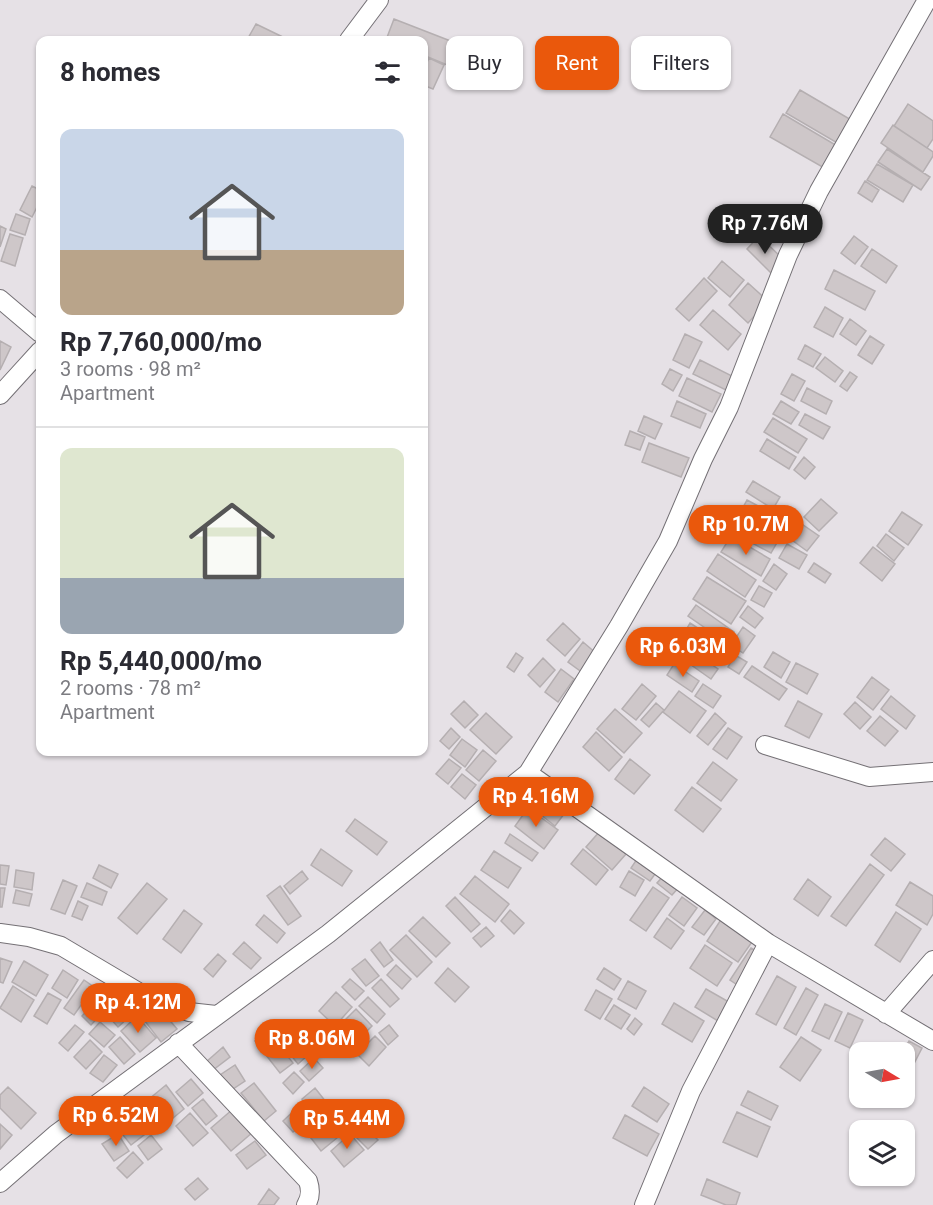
<!DOCTYPE html>
<html lang="en">
<head>
<meta charset="utf-8">
<style>
	:root { --surface:#fff; --page:#f2f2f3; --text:#2b2b33; --muted:#7c7c81; --line:#e1e1e2; --accent:#ea580c }
	body { margin:0; font-family:Roboto,sans-serif; background:var(--page); color:var(--text); height:100vh; display:flex; flex-direction:column; font-size:22px; white-space:nowrap }
	* { box-sizing:border-box; margin:0 }
	p { font-size:20px; color:var(--muted) }
	.icon { flex:none; width:33px; height:33px; fill:none; stroke:currentColor; stroke-width:2; stroke-linecap:round; stroke-linejoin:round }
	.map { position:relative; flex:1; overflow:hidden }
	.drawer { position:absolute; left:36px; top:36px; width:392px; height:720px; display:flex; flex-direction:column; background:var(--surface); border-radius:12px; box-shadow:0 2px 4px #0004 }
	.drawer>* { flex:none }
	.top-card { position:absolute; left:446px; top:36px; width:398px; height:54px; display:flex; gap:12px }
	.needle { width:39px; rotate:100deg }
	.controls { position:absolute; left:849px; top:1042px; display:grid; gap:12px }
	.controls a { display:grid; place-items:center; width:66px; height:66px; border-radius:12px; background:var(--surface); box-shadow:0 2px 4px #0004; font-size:30px }
	.price { position:absolute; translate:-50% -51px; padding:0 14px; border-radius:21px; background:var(--accent); color:#fff; font-size:20px; line-height:39px; filter:drop-shadow(0 2px 3px #0008) }
	.price::after { content:''; position:absolute; left:50%; top:36px; width:18px; height:14px; margin-left:-9px; background:inherit; clip-path:polygon(0 0,100% 0,50% 100%) }
	.price.selected { background:#222; color:#fff }
	ul { padding:0; list-style:none }
	li { display:grid; align-content:center; gap:12px; height:318px; padding:0 24px }
	li+li { border-top:2px solid var(--line) }
	li span { display:grid; place-items:center; height:186px; border-radius:12px; color:#555 }
	li>.icon { margin-inline-start:auto }
	span .icon { width:108px; height:108px; fill:#fffc; stroke-width:1 }
	li b { font-size:26px }
	h2 { display:flex; justify-content:space-between; align-items:center; height:72px; padding:0 24px; font-size:26px }
	.tag { padding:0 21px; border-radius:12px; background:var(--surface); box-shadow:0 2px 4px #0004; font-size:21px; line-height:54px }
	.tag.selected { background:var(--accent); color:#fff }
	.map>svg:first-child { display:block }
	.building { fill:#cec7c9; stroke:#b5afb1; stroke-width:1.5 }
	.lines { fill:none; stroke-linecap:round; stroke-linejoin:round }
	.minor-casing { stroke:#747075; stroke-width:20 }
	.minor { stroke:#fff; stroke-width:18 }
</style>
</head>
<body>
<div class="map">
<svg width="933" height="1205" viewBox="0 0 933 1205">
	<rect width="100%" height="100%" fill="#e6e1e6"/>
	<path class="building" d="M394,19L466,47L457,69L423,55V40H386Z
		M256,24L289,40H247Z
		M429,58L444,65L433,89L423,85V71Z
		M800,90L853,121L839,144L786,113Z
		M908,104L933,121V139L927,148L894,126Z
		M783,114L839,147L826,169L770,137Z
		M893,125L933,152V156L923,172L881,143Z
		M887,149L930,177L921,190L878,162Z
		M877,164L913,185L903,202L867,180Z
		M865,181L879,190L872,202L858,193Z
		M32,186L40,190V201L32,217L20,210Z
		M16,214L30,219L25,235L10,230Z
		M0,226L6,229L0,247Z
		M10,234L23,238L15,266L1,261Z
		M759,236L784,260L771,273L747,249Z
		M854,236L868,247L855,264L841,253Z
		M872,249L897,266L886,283L861,266Z
		M722,261L744,280L730,297L708,278Z
		M834,270L875,291L865,310L825,289Z
		M704,278L717,291L689,321L676,309Z
		M748,283L768,301L748,323L729,305Z
		M825,307L843,318L833,337L814,327Z
		M713,310L741,334L728,350L700,325Z
		M850,319L866,331L856,345L840,334Z
		M685,334L702,342L689,368L673,360Z
		M870,336L884,345L872,364L858,355Z
		M0,341L11,347L0,370Z
		M805,345L821,354L813,367L798,359Z
		M825,357L843,371L835,382L816,368Z
		M700,360L732,376L726,390L693,374Z
		M670,369L682,375L673,391L662,384Z
		M850,372L857,377L847,391L840,386Z
		M792,374L805,381L794,401L781,394Z
		M687,378L721,394L712,412L679,396Z
		M807,388L832,401L826,414L801,401Z
		M677,401L706,414L700,428L671,416Z
		M781,401L799,412L791,424L773,414Z
		M805,414L830,427L823,439L799,425Z
		M644,416L662,424L655,439L638,431Z
		M773,418L807,439L798,453L764,432Z
		M630,431L645,437L640,450L625,445Z
		M767,439L796,457L789,469L760,451Z
		M649,443L689,458L681,477L642,462Z
		M804,457L815,467L805,479L794,470Z
		M753,481L780,497L773,509L746,492Z
		M821,499L837,513L819,531L804,517Z
		M747,500L775,515L768,528L740,513Z
		M902,512L922,525L908,545L889,531Z
		M745,520L779,539L771,553L737,535Z
		M796,520L819,536L807,551L785,535Z
		M886,534L904,548L894,561L877,546Z
		M731,536L770,559L761,576L721,552Z
		M787,544L807,555L799,569L779,558Z
		M873,547L895,564L882,581L860,563Z
		M718,554L756,580L745,597L707,571Z
		M814,563L831,574L825,583L808,572Z
		M774,564L787,574L776,590L763,581Z
		M707,577L746,601L731,624L693,599Z
		M759,586L772,593L764,607L751,600Z
		M696,605L734,632L727,643L688,616Z
		M748,606L763,618L755,628L740,617Z
		M563,623L580,639L565,656L547,640Z
		M690,623L710,636L702,649L682,637Z
		M743,627L755,636L743,653L731,645Z
		M713,639L730,651L721,665L703,653Z
		M583,642L597,654L583,673L568,662Z
		M679,642L718,669L711,679L673,652Z
		M773,652L790,662L781,678L764,667Z
		M516,653L523,658L514,672L507,667Z
		M735,655L747,662L739,674L728,667Z
		M543,658L555,670L540,687L528,675Z
		M796,663L818,674L807,694L786,682Z
		M674,664L699,681L692,692L667,675Z
		M752,666L787,689L779,700L744,677Z
		M561,669L574,679L558,702L545,692Z
		M872,677L889,690L873,710L857,697Z
		M642,684L656,696L636,720L622,709Z
		M703,684L721,696L713,708L695,696Z
		M679,691L706,711L690,733L663,712Z
		M891,696L915,716L906,729L881,709Z
		M464,701L478,715L465,728L451,714Z
		M798,701L822,714L809,738L785,726Z
		M855,702L871,717L860,729L844,714Z
		M656,703L664,710L649,727L641,720Z
		M615,709L642,733L624,753L597,729Z
		M486,713L512,737L496,754L470,730Z
		M715,713L726,723L708,745L697,736Z
		M880,716L898,731L885,746L867,731Z
		M451,728L460,737L449,749L440,741Z
		M728,728L742,737L727,759L713,749Z
		M596,732L622,757L609,771L583,747Z
		M462,739L477,750L465,767L450,755Z
		M483,750L496,761L479,781L466,770Z
		M449,759L461,768L448,784L436,774Z
		M630,759L650,775L634,794L615,779Z
		M713,762L737,780L721,801L697,783Z
		M462,774L476,785L465,799L451,787Z
		M692,787L721,809L703,832L675,810Z
		M544,791L567,810L555,826L531,807Z
		M528,808L558,830L544,849L515,826Z
		M355,819L387,842L377,855L346,831Z
		M600,831L626,854L612,870L586,847Z
		M510,834L538,853L532,861L505,843Z
		M885,838L905,854L891,871L871,855Z
		M321,849L352,871L342,886L311,865Z
		M583,849L608,870L596,885L571,864Z
		M494,851L521,868L508,888L481,870Z
		M639,856L658,870L650,881L631,868Z
		M870,864L884,875L846,926L831,916Z
		M0,865L9,866L6,885L0,884Z
		M99,865L118,874L111,888L93,878Z
		M16,870L34,873L32,890L14,887Z
		M302,871L308,879L290,894L284,886Z
		M629,871L644,880L635,896L620,887Z
		M665,874L680,886L672,895L657,883Z
		M475,876L509,904L495,922L460,894Z
		M808,879L831,897L818,916L794,899Z
		M63,880L77,886L65,914L51,909Z
		M910,882L933,896V914L927,925L896,905Z
		M87,883L107,892L102,905L81,897Z
		M147,883L167,899L137,934L118,918Z
		M280,886L301,916L288,925L267,896Z
		M653,887L669,898L646,931L630,920Z
		M0,888H5L2,907H0Z
		M16,890L32,894L29,906L13,903Z
		M455,897L480,924L471,932L446,906Z
		M682,897L697,908L684,926L669,915Z
		M78,901L88,906L82,920L72,916Z
		M184,910L202,924L181,953L163,939Z
		M510,910L524,923L514,934L501,921Z
		M705,910L716,919L704,935L692,927Z
		M896,912L921,929L900,962L875,945Z
		M264,915L285,933L277,943L256,925Z
		M423,917L450,943L436,957L409,931Z
		M667,918L684,931L671,949L654,937Z
		M722,918L754,939L738,962L707,941Z
		M486,927L494,936L481,947L473,938Z
		M406,935L432,962L417,977L390,950Z
		M244,942L261,958L251,969L233,954Z
		M380,942L393,960L384,967L371,950Z
		M705,945L732,963L717,986L690,968Z
		M751,948L760,953L739,986L730,980Z
		M218,954L226,961L213,977L204,969Z
		M0,958L12,962L3,983L0,982Z
		M365,959L379,976L366,986L352,969Z
		M24,961L48,975L36,996L12,982Z
		M396,965L411,979L402,989L387,975Z
		M448,968L469,987L455,1002L435,983Z
		M604,968L621,979L614,990L597,979Z
		M63,970L78,980L67,998L52,988Z
		M777,976L796,987L776,1025L756,1014Z
		M350,979L364,991L355,1000L342,987Z
		M381,979L399,999L390,1007L372,988Z
		M84,980L94,987L74,1015L64,1008Z
		M628,981L646,991L636,1009L618,999Z
		M107,983L121,992L111,1008L97,999Z
		M13,986L34,1000L21,1022L0,1008Z
		M806,988L818,995L796,1035L784,1028Z
		M706,989L729,1002L718,1021L695,1007Z
		M596,990L612,999L600,1019L585,1010Z
		M336,992L352,1007L335,1026L319,1011Z
		M48,993L61,1000L47,1024L34,1016Z
		M129,997L139,1008L118,1027L108,1016Z
		M368,997L385,1014L377,1023L359,1006Z
		M96,1001L106,1009L91,1025L82,1016Z
		M674,1003L704,1021L692,1042L662,1024Z
		M156,1004L177,1029L161,1042L141,1016Z
		M825,1004L842,1012L829,1039L812,1031Z
		M614,1005L630,1015L621,1029L605,1019Z
		M356,1009L372,1026L354,1044L338,1027Z
		M848,1013L863,1020L850,1048L835,1041Z
		M137,1016L156,1038L140,1052L121,1031Z
		M635,1018L642,1024L634,1035L627,1029Z
		M281,1020L308,1055L298,1064L270,1029Z
		M100,1022L115,1035L104,1047L89,1034Z
		M75,1025L84,1032L68,1051L59,1043Z
		M389,1025L398,1036L388,1045L379,1033Z
		M268,1031L293,1063L280,1073L255,1041Z
		M375,1036L386,1047L369,1066L357,1054Z
		M120,1037L135,1054L124,1064L109,1047Z
		M801,1037L821,1050L800,1081L780,1067Z
		M90,1040L102,1052L86,1069L74,1057Z
		M909,1041L922,1048L905,1081L904,1053H902Z
		M223,1047L230,1057L213,1070L206,1062Z
		M104,1055L117,1065L103,1082L90,1073Z
		M314,1058L323,1068L309,1081L300,1071Z
		M235,1065L245,1081L230,1091L220,1075Z
		M294,1072L304,1082L293,1094L283,1083Z
		M191,1079L203,1093L188,1106L176,1092Z
		M254,1083L276,1111L264,1121L241,1093Z
		M166,1085L184,1109L167,1123L149,1099Z
		M8,1087L36,1113L21,1129L0,1108V1095Z
		M644,1087L669,1104L657,1122L632,1106Z
		M315,1088L334,1112L321,1122L302,1099Z
		M748,1091L778,1106L771,1120L741,1105Z
		M203,1099L217,1116L206,1125L192,1108Z
		M300,1105L311,1117L293,1132L283,1121Z
		M233,1109L253,1132L231,1151L211,1128Z
		M133,1111L149,1131L131,1145L115,1125Z
		M737,1112L770,1127L757,1157L723,1142Z
		M190,1113L208,1133L193,1146L176,1126Z
		M625,1115L659,1134L647,1156L613,1138Z
		M332,1120L343,1133L321,1151L311,1138Z
		M358,1120L378,1140L368,1149L349,1130Z
		M0,1124L12,1135L0,1149Z
		M118,1134L129,1151L114,1161L102,1144Z
		M350,1134L364,1150L344,1167L331,1151Z
		M151,1135L162,1149L148,1160L138,1146Z
		M255,1141L266,1155L247,1169L236,1155Z
		M133,1152L143,1163L127,1178L117,1168Z
		M198,1178L208,1189L195,1200L185,1189Z
		M707,1179L740,1193L736,1205H726L701,1195Z
		M269,1189L279,1198L274,1205H258Z"/>
	<g class="lines">
		<defs>
			<path id="minor" d="M349,40L379,0
				M0,299L40,333
				M0,395L40,351
				M765,745L869,777L933,772
				M528,773L768,943L933,1041
				M0,933L29,937L61,946L152,1000L189,1012L216,1015
				M886,1014L933,960
				M178,1043L308,1181C311,1190 311,1197 306,1205
				M0,1183L56,1134L328,934L528,773L619,626L668,541L703,459L729,407L788,255L819,191L927,0
				M644,1205L691,1091L768,943"/>
		</defs>
		<use href="#minor" class="minor-casing"/>
		<use href="#minor" class="minor"/>
	</g>
</svg>
<div class="controls">
<a><svg class="needle" viewBox="-14 -14 28 28"><path d="M0-13l5 13h-10z" fill="#e53935"/><path d="M0 13l5-13h-10z" fill="#7c7c81"/></svg></a>
<a><svg class="icon" aria-label="layers" viewBox="0 0 24 24"><path d="M12 4l9 5-9 5-9-5zM3 14l9 5 9-5"/></svg></a>
</div>
<b class="price selected" style="left:765px;top:255px">Rp 7.76M</b>
<b class="price" style="left:746px;top:556px">Rp 10.7M</b>
<b class="price" style="left:683px;top:678px">Rp 6.03M</b>
<b class="price" style="left:536px;top:828px">Rp 4.16M</b>
<b class="price" style="left:138px;top:1034px">Rp 4.12M</b>
<b class="price" style="left:312px;top:1070px">Rp 8.06M</b>
<b class="price" style="left:116px;top:1147px">Rp 6.52M</b>
<b class="price" style="left:347px;top:1150px">Rp 5.44M</b>
<div class="top-card">
<a class="tag">Buy</a>
<a class="tag selected">Rent</a>
<a class="tag">Filters</a>
</div>
<section class="drawer">
<h2>8 homes<svg class="icon" aria-label="filters" viewBox="0 0 24 24"><path d="M4 7h16M4 17h16"/><circle cx="9" cy="7" r="2"/><circle cx="15" cy="17" r="2"/></svg></h2>
<ul>
<li><span style="background:linear-gradient(#c9d6e8 65%,#b9a48a 0)"><svg class="icon" aria-label="home" viewBox="0 0 24 24"><path d="M3 11l9-7 9 7M6 9v11h12V9"/></svg></span><div><b>Rp 7,760,000/mo</b><p>3 rooms · 98 m²</p><p>Apartment</p></div></li>
<li><span style="background:linear-gradient(#dfe7d0 70%,#9aa5b1 0)"><svg class="icon" aria-label="home" viewBox="0 0 24 24"><path d="M3 11l9-7 9 7M6 9v11h12V9"/></svg></span><div><b>Rp 5,440,000/mo</b><p>2 rooms · 78 m²</p><p>Apartment</p></div></li>
</ul>
</section>
</div>
</body>
</html>
